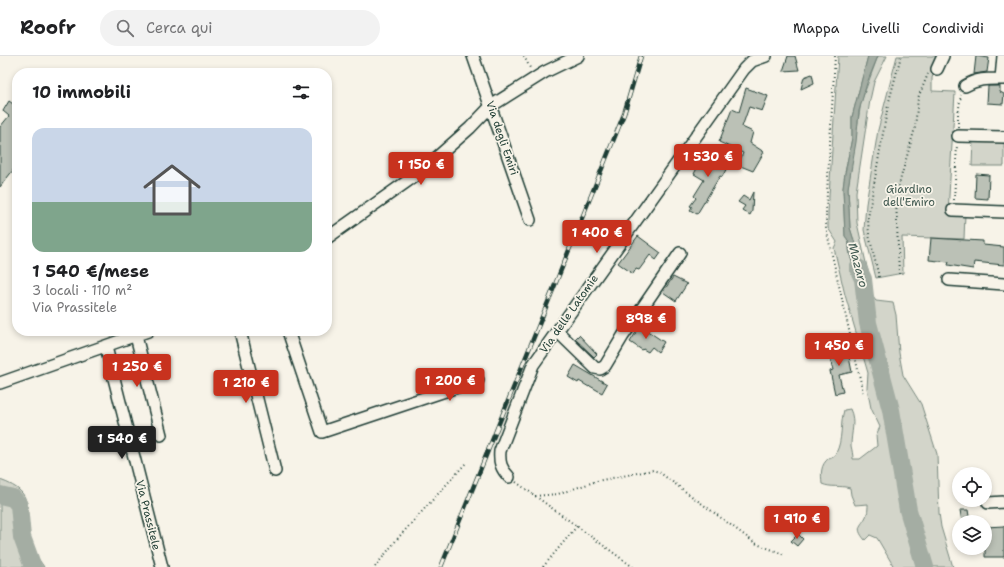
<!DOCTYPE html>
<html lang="it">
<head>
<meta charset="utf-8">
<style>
	:root { --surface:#fff; --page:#f2f2f2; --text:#202124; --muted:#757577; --line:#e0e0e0; --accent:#c8321e }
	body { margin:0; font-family:"Shantell Sans",sans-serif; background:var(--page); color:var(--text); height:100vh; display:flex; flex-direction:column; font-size:15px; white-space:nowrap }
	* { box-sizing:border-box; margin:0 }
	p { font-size:13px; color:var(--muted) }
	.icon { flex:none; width:22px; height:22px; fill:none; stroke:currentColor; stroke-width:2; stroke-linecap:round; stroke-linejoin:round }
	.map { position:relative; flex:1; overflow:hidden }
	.details { position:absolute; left:12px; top:12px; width:320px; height:268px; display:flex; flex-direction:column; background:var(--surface); border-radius:16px; box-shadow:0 2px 6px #0003 }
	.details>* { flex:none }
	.tools { position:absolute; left:952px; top:411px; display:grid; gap:8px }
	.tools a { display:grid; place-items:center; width:40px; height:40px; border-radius:50%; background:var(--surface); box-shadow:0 2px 6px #0003; font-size:20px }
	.price { position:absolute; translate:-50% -34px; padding:0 9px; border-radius:4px; background:var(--accent); color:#fff; font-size:13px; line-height:26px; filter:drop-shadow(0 1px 2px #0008) }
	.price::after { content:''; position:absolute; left:50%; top:24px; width:12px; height:9px; margin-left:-6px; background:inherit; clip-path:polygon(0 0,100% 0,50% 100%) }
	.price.on { background:#222; color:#fff }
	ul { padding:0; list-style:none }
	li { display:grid; align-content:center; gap:8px; height:212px; padding:0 20px }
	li+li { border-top:1px solid var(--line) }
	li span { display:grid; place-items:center; height:124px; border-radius:12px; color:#555 }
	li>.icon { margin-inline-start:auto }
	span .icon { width:72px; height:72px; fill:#fffc; stroke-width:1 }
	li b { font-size:17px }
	h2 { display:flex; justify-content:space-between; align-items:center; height:48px; padding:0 20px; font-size:17px }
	header { display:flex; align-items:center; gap:24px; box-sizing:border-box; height:56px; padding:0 20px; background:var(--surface); border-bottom:1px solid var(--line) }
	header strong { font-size:19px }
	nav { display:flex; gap:22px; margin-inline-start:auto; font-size:14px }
	.search { width:280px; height:36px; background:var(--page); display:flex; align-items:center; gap:10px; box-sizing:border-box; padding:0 14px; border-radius:22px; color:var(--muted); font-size:15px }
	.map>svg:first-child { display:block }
	.green { fill:#d3d5ca; stroke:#79897f }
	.water { fill:#a4ada3; stroke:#6f8077 }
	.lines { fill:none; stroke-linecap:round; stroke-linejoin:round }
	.river { stroke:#a4ada3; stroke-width:18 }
	.building { fill:#bbc1b6; stroke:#1f3d34 }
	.street-casing { stroke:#1f3d34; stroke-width:14 }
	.path { stroke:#1f3d34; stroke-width:2; stroke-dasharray:1 3; stroke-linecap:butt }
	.street { stroke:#f7f3e8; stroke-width:11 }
	.rail-casing { stroke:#1f3d34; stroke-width:4.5 }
	.rail { stroke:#f7f3e8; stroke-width:3; stroke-dasharray:9; stroke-linecap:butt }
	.labels { text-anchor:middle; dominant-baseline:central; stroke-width:3.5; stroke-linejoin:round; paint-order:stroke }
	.street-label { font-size:11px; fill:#1f3d34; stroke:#f7f3e8 }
	.park-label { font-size:11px; fill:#435b52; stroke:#f7f3e8 }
	.water-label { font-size:12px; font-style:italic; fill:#405950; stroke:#f7f3e8 }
</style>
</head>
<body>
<header>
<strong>Roofr</strong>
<div class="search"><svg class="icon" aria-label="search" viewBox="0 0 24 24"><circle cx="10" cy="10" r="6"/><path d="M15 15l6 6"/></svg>Cerca qui</div>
<nav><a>Mappa</a><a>Livelli</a><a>Condividi</a></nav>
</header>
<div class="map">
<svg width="1004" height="511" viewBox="0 0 1004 511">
	<rect width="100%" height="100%" fill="#f7f3e8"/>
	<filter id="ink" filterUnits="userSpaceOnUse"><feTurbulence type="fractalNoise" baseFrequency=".025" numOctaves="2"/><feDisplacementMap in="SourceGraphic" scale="8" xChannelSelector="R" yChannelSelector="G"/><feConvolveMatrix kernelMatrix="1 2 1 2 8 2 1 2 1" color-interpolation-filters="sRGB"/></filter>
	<g filter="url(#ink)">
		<path class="green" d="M838,0H868L852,61V82L845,117L843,133L845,180C851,187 848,191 850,199C852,207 856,215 860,221V227L863,234V216L855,199V188L850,172L848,132L861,46L878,0H887L874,26L870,44L856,136L857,167L871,229L870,237L876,245L893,247L896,259L899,297L903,319L921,348L937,398L939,457L941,471L953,511H894L877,482L870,479L865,484C853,470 863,470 867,458C868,455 868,451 868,448L855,449L851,439L850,432C840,429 831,432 822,428C821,418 820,409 829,402C831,401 835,400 836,397C843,384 840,368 844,354L850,353C856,366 851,376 851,390C852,394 853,399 853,403H860L877,390L876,379L880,371L871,352L867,332L868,317L845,239L834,192L837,186L828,172V156Z
			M897,0H939L932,22V35L955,36L948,157L965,158L964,183L902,181L903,217L876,222L864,174L866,148L878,74Z
			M973,83L1004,84V110H972Z
			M0,424C40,438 21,454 29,484C32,494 38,502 44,511H0Z"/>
		<path class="water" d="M868,0H878L867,27L859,55L856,86L848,132L850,172L855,188V199L865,223L864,235L860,227V221C856,215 852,207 850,199C848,191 851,187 845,180L843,132L845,117L852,82V61Z"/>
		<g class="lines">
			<path class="river" d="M858,212L863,223L868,267L891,354L908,454L925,511
				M0,439L13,442L19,449L22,481L33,511"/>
		</g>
		<path class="building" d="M788,0H795L799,14L783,15Z
			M976,0L989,2L987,16L974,18Z
			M812,18L814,27L801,33L804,21Z
			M988,30H1000V36L1004,38L1003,48L987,47Z
			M746,32L768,40L762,55L749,51L742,71L753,76L750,87L764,96L753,115L738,109L743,97L719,86L732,53L739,56Z
			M9,45L16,50L17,49V109L0,131V71L9,60L3,55Z
			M704,94L729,108L722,121L720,120L697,158L690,154L692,151L690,150L696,142L694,140L704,124L694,118L701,104L699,103Z
			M976,118L989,119L988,143L975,142Z
			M753,136L752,155L750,159L742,154L745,150L738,146L743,140L749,144Z
			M638,180L661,197L656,204L650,199L639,214L636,213L633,218L618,207Z
			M931,182L983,185V189L1004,191V209L974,206L973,213L948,209L949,206L929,204Z
			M673,221L687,228L676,245L663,236Z
			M640,270L664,286L658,296L652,291L648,296L643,293L642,294L630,286Z
			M579,279L597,298L594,301L575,283Z
			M847,291L852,316L839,319L843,336L835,338L830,315L833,314L828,295Z
			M575,309L607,328L602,337L590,330L589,331L579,325L578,327L568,321Z
			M960,454H968L970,466H962Z
			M1004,470V501H985V471Z
			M798,478L803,483L797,490L791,485Z"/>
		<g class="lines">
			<defs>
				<path id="street" d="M473,0L530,164
					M937,13L943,0
					M1001,23L1003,0
					M965,30C978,22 989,23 1004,23
					M958,80L1004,81
					M953,154L1004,156
					M327,182L419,117L470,72L491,50L545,16L578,0
					M949,224L1004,228
					M240,275L275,415
					M288,275L322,376L478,324
					M558,276L595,312L600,313L605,310L623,280L680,197
					M136,280L161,379
					M106,291L162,511
					M0,327L148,275
					M509,421C501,413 499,406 500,395L533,309L744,13L752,5L766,0
					M988,447L1004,446"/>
			</defs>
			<use href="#street" class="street-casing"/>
			<path class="path" d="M524,0L531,14
				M835,0L826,154V172L863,336
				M958,71V58L961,39
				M954,144L957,89
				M899,218L896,143L901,121L915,72L918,42L928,18
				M879,221L869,179L868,162L888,49L901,0
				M516,426L633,511
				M535,440L558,438L597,425L653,414L659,416L755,487C765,492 776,494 784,499
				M375,511L398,482L466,407
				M543,511L577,470"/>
			<use href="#street" class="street"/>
			<defs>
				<path id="rail" d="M441,511L624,58L641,0"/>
			</defs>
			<use href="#rail" class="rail-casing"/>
			<use href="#rail" class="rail"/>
		</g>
	</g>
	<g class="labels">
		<g class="street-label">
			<text transform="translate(502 82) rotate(71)">Via degli Emiri</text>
			<text transform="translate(569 258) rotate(-55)">Via delle Latomie</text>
			<text transform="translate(148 459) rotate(76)">Via Prassitele</text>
		</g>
		<g class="park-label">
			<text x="909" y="133">Giardino<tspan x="909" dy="13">dell'Emiro</tspan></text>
		</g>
		<g class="water-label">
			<text transform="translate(858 209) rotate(75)">Mazaro</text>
		</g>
	</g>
</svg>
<div class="tools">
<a><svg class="icon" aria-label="locate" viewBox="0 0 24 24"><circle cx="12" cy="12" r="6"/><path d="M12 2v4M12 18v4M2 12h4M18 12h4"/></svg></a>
<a><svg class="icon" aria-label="layers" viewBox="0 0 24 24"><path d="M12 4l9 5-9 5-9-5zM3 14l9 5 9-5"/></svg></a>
</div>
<b class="price" style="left:708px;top:122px">1 530 €</b>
<b class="price" style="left:421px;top:130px">1 150 €</b>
<b class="price" style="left:597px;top:198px">1 400 €</b>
<b class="price" style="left:646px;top:284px">898 €</b>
<b class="price" style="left:839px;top:311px">1 450 €</b>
<b class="price" style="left:137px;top:332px">1 250 €</b>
<b class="price" style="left:450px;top:346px">1 200 €</b>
<b class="price" style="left:246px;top:348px">1 210 €</b>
<b class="price on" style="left:122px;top:404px">1 540 €</b>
<b class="price" style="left:797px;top:484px">1 910 €</b>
<section class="details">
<h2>10 immobili<svg class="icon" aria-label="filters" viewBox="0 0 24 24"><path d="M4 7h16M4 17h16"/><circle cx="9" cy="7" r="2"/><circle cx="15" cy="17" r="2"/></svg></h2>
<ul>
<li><span style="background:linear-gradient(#c9d6e8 60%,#7fa58c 0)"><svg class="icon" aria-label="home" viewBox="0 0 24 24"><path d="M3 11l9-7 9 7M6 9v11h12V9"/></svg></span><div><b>1 540 €/mese</b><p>3 locali · 110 m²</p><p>Via Prassitele</p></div></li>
</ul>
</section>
</div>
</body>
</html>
